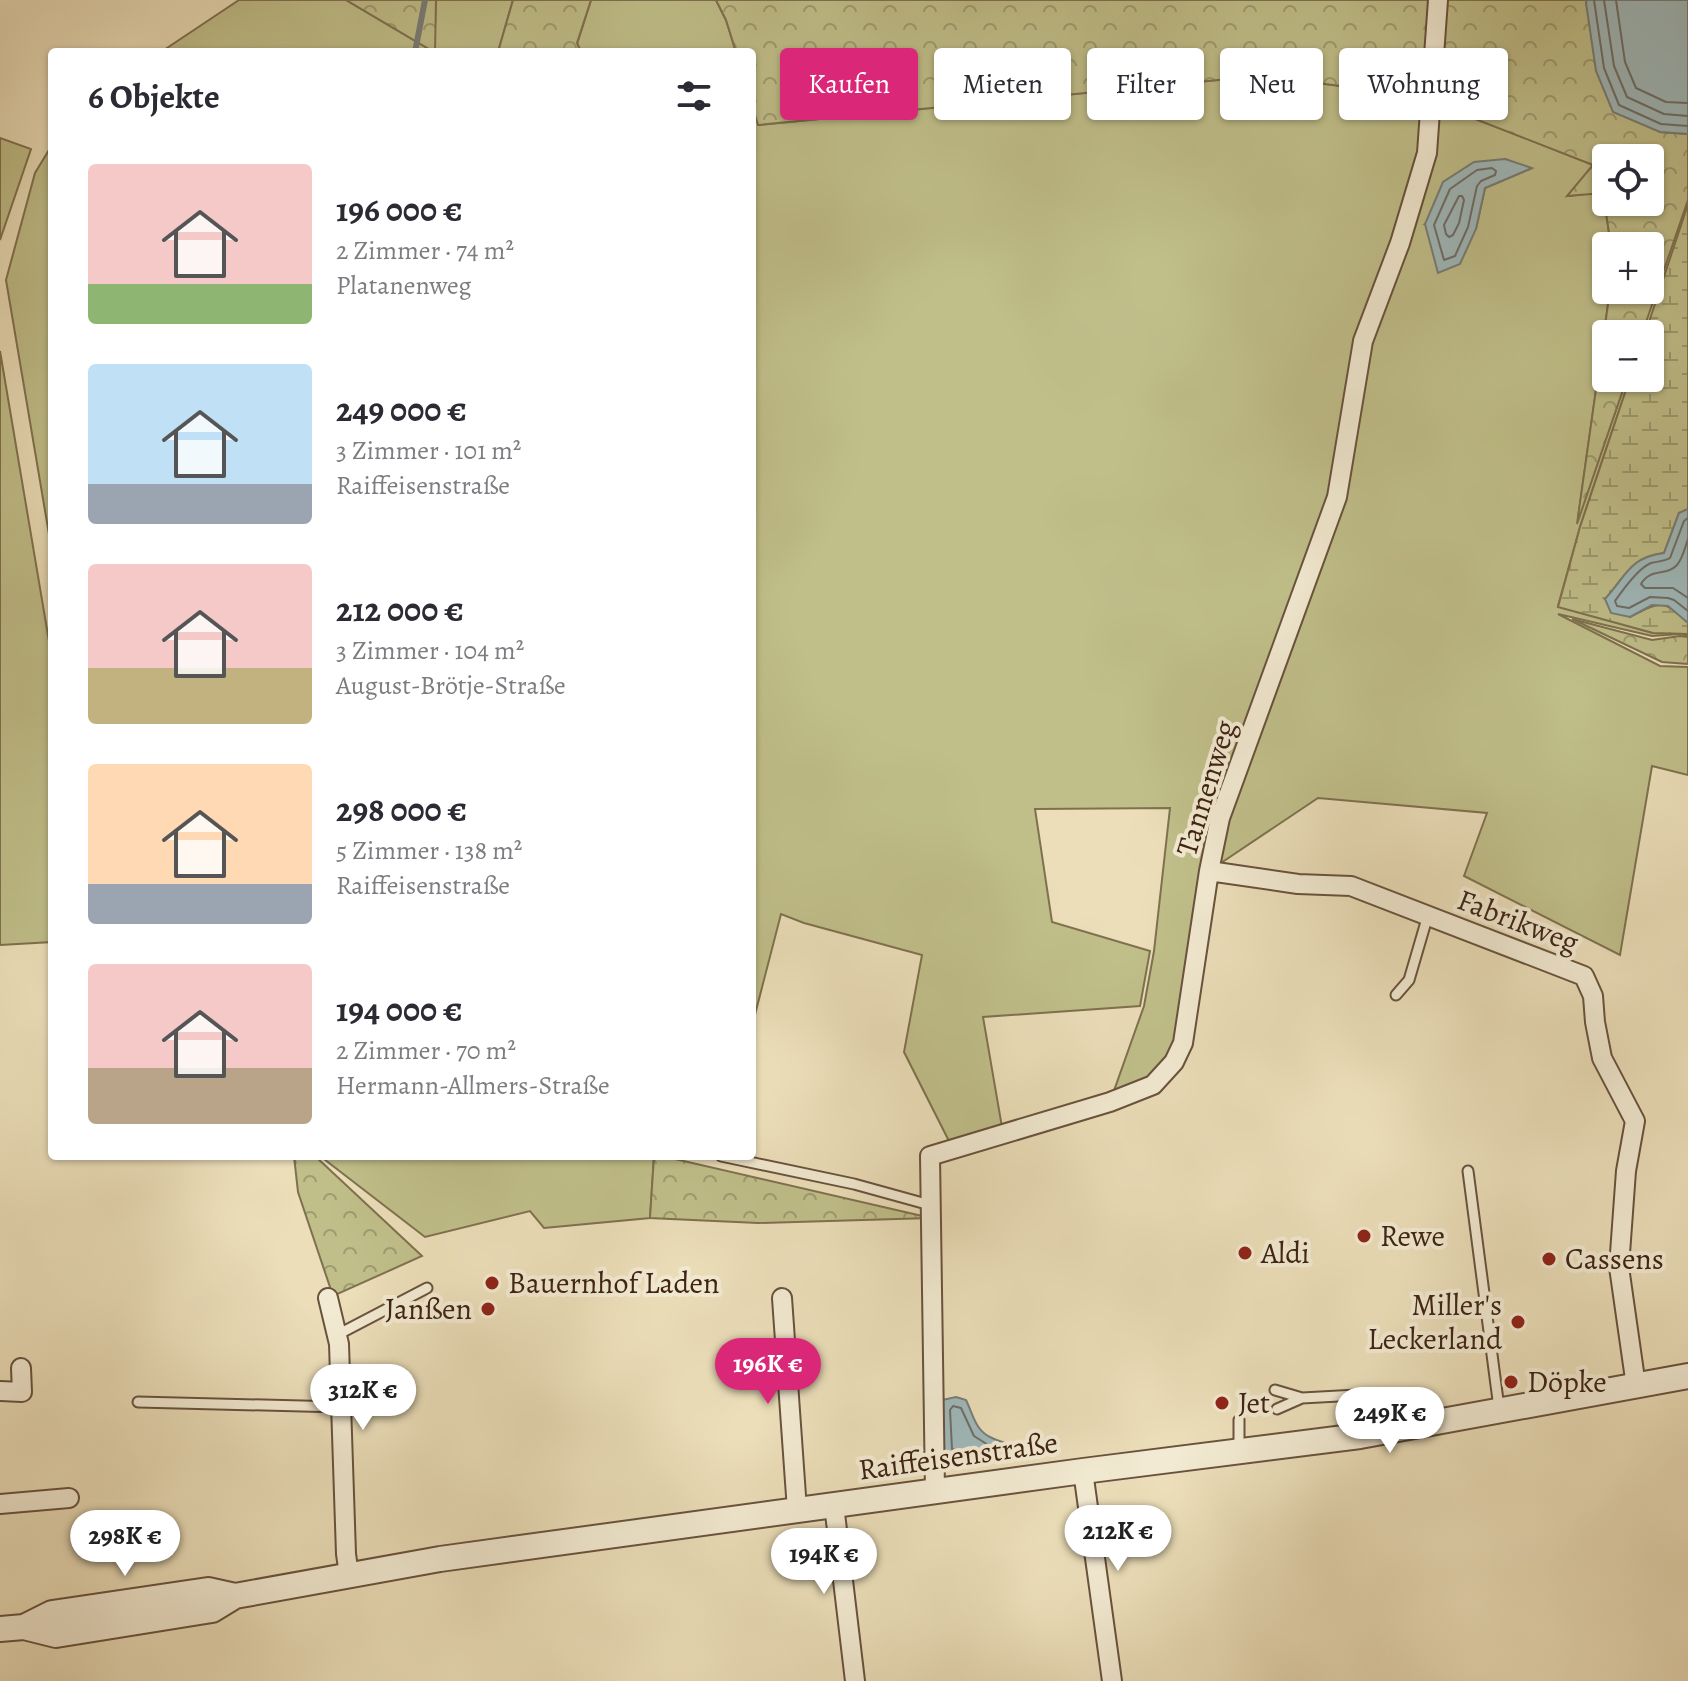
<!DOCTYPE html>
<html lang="de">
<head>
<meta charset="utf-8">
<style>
	:root { --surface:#fff; --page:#f7f7f7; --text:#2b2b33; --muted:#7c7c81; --accent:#db2777 }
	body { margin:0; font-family:Alegreya,serif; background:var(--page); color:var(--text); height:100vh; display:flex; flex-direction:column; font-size:30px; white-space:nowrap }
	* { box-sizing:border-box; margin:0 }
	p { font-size:26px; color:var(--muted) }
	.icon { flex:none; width:44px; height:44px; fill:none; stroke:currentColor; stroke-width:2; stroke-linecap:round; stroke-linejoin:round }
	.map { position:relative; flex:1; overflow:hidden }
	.drawer { position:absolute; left:48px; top:48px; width:708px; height:1112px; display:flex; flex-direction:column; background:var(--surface); border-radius:8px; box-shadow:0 2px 6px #0004 }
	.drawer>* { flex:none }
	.guide { position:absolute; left:780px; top:48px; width:760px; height:72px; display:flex; gap:16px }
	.fabs { position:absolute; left:1592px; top:144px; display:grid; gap:16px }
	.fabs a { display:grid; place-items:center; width:72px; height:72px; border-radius:8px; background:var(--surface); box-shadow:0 2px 6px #0004; font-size:40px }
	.price { position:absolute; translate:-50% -68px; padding:0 18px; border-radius:28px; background:#fff; color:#222; font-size:26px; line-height:52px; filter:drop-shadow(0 2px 4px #0008) }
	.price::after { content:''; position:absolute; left:50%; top:48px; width:24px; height:18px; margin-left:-12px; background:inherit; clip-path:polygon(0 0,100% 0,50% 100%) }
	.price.on { background:var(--accent); color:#fff }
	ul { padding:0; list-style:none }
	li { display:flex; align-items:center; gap:24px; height:200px; padding:0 40px }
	li span { display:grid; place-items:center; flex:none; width:224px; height:160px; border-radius:8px; color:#555 }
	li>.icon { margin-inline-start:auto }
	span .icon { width:96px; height:96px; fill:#fffc; stroke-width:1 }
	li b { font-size:34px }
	h2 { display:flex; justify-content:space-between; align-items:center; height:96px; padding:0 40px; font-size:34px }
	.chip { padding:0 28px; border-radius:8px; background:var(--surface); box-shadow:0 2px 6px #0004; font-size:28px; line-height:72px }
	.chip.on { background:var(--accent); color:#fff }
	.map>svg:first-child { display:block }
	.green { fill:#c0bf8a; stroke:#7f714f; stroke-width:2; fill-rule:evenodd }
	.forest { fill:url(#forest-crowns); stroke:#7f714f; stroke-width:2; fill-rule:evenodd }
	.wetland { fill:url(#wetland-marsh); stroke:#7f714f; stroke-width:2 }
	.water { fill:#9fb9bb; stroke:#787d78; stroke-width:2 }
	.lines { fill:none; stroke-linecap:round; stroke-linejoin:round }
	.shore { stroke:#6e6e68; stroke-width:2 }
	.stream { stroke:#787d78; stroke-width:6 }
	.service-casing { stroke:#69523d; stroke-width:13 }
	.minor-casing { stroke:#69523d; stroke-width:22 }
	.tertiary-casing { stroke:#69523d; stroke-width:28 }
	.service { stroke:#f2ead2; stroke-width:9 }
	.minor { stroke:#f2ead2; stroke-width:18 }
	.tertiary { stroke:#f2ead2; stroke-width:24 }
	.poi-dot { fill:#8f2418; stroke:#f2ead2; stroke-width:3 }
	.labels { text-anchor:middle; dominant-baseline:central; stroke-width:8; stroke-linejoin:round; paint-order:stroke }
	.street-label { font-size:30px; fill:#3e2314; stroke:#f2ead2 }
	.poi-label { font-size:30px; fill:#3e2314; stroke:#f2ead2; text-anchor:start }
</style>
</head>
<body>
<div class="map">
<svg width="1688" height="1681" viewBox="0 0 1688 1681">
	<defs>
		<pattern id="forest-crowns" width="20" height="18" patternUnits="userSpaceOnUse" patternTransform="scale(2)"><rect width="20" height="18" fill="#c0bf8a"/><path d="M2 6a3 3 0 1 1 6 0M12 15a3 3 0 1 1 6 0" fill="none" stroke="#9d9b70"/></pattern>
		<pattern id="wetland-marsh" width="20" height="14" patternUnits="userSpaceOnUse" patternTransform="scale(2)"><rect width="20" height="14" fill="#c0bf8a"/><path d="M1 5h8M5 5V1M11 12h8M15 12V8" fill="none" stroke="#9d9b70"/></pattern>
	</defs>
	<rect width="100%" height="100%" fill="#ebdeb9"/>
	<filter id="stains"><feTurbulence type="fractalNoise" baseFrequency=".0025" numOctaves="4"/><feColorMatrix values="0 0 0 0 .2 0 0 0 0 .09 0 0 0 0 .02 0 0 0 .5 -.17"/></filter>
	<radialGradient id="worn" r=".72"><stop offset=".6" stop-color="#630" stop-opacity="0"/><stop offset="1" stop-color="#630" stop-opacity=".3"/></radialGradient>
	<path class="green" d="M239,0H346L434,52L436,0H513L498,52H161Z
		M591,0H716L726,20L736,52H581L577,44Z
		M1259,76L1414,95L1594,165L1568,196L1603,192L1611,246H1606V290H1610L1578,518L1627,378H1630L1580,527L1558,606L1653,633L1688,634V636L1680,634L1652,636L1558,614L1660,666L1688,667V775L1652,766L1620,955L1464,876L1487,813L1318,798L1209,871L1174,1062L1110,1102L1144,1006L1154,951L1170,808L1035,809L1052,922L1150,951L1140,1006L983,1017L1003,1133L953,1149L904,1052L922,955L804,923L781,914L752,1026V105L759,125ZM1505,159L1530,169L1485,188L1476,229L1425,224Z
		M0,138L31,149L0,240Z
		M52,145V552L6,280L35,173Z
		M0,351L52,659V942L0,945Z
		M320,1156H654L650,1218L544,1228L530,1211L425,1237Z"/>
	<path class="forest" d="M346,0H436L435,52H434Z
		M513,0H591L577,43L581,52H498Z
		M716,0H1587L1586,3L1660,132L1688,134V200L1642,334H1606V378H1627L1577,524L1610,290H1650V246H1611L1603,193L1567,196L1593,165L1414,95L1259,76L758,125L752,105V52H736L726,20ZM1606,158H1650V202H1606Z
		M1572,619L1652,640L1680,636L1688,637V664L1662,662Z
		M294,1156H315L422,1256L333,1296L298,1192Z
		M654,1156H662L931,1218L758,1223L650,1218Z"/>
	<path class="wetland" d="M1688,204V509L1679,513L1664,553C1630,557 1626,576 1605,599L1630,617C1658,602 1665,598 1688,623V634L1653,633L1558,607L1580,527L1630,378H1650V334H1645Z"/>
	<path class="water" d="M1587,0H1688V134L1660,132L1613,112L1596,71L1586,3Z
		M1505,159L1532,168L1485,188L1476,229L1460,264L1438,273L1425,224L1443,182L1474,162Z
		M1688,509V623L1668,606L1652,605L1630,617L1611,613L1605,599C1627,575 1629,558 1664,553L1679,513Z
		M956,1397L966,1400C973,1414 975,1431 992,1438C1000,1442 1009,1443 1017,1449L1015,1455L1009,1459L972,1464L969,1460L956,1458L950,1460L943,1455L942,1400Z"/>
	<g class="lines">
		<path class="shore" d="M1594,0L1604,68L1619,105L1661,124L1688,126
			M1604,0L1614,66L1627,97L1664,114L1688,116
			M1616,0L1625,62L1636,88L1666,102L1688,103
			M1492,168L1496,171L1495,175L1481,181L1477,186L1468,227L1455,256L1444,260L1434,225L1450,189L1477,170Z
			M1459,196H1462L1464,200L1459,223L1453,235L1449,237L1446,234L1444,225Z
			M1688,518L1684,521L1670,558C1663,562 1658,561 1651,563C1638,568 1622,591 1615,601L1617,606L1629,608L1650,597L1668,598L1674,600L1688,611
			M1688,539C1685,547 1683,558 1677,565C1666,577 1651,567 1641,584L1645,588H1673L1688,598
			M953,1406L961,1408L974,1436L993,1448L992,1454C978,1457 965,1452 952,1449L950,1410Z"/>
		<path class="stream" d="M415,52L425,0"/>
		<defs>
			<path id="service" d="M1396,995L1409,980L1428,915
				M721,1156L854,1184L930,1205
				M1468,1171L1499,1408
				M337,1335L427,1288
				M1275,1390L1302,1398L1357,1395L1360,1436
				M138,1402L341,1407
				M1277,1409L1302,1398
				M1239,1420V1449"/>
			<path id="minor" d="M1209,871L1298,884L1351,886L1584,976L1593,996L1595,1022L1602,1058L1635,1121L1626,1171L1619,1267L1636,1386
				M328,1298L339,1344L346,1554L349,1575
				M782,1298L797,1510
				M0,1391L22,1392L21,1368
				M1083,1471L1112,1681
				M935,1491L930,1156L1110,1102L1153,1085L1174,1062L1183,1043L1209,871L1220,818L1337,497L1363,341L1400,243L1427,153L1438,0
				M0,1504L69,1498
				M834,1505L855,1681"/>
			<path id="tertiary" d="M24,1627L52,1613L208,1590L235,1596
				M0,1629L24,1627L56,1635L212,1610L235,1596L440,1559L1083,1471L1360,1436L1688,1376"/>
		</defs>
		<use href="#service" class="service-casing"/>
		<use href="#minor" class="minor-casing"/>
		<use href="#tertiary" class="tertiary-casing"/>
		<use href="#service" class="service"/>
		<use href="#minor" class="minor"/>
		<use href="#tertiary" class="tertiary"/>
	</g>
	<g class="poi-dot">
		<circle cx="1364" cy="1236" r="8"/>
		<circle cx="1245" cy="1253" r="8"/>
		<circle cx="1549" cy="1259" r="8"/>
		<circle cx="492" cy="1283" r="8"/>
		<circle cx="488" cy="1309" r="8"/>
		<circle cx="1518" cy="1322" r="8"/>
		<circle cx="1511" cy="1382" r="8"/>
		<circle cx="1222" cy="1403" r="8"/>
	</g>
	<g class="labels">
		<g class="street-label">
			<text transform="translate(1206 788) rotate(-73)">Tannenweg</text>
			<text transform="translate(1518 921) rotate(21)">Fabrikweg</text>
			<text transform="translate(958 1456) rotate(-8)">Raiffeisenstraße</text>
		</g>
		<g class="poi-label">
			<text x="1380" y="1236">Rewe</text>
			<text x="1261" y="1253">Aldi</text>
			<text x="1565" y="1259">Cassens</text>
			<text x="508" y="1283">Bauernhof Laden</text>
			<text x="1502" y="1305" text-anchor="end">Miller's<tspan x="1502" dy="34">Leckerland</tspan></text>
			<text x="472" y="1309" text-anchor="end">Janßen</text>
			<text x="1527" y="1382">Döpke</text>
			<text x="1238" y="1403">Jet</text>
		</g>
	</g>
	<rect width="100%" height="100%" filter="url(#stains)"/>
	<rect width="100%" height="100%" fill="url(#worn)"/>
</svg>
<div class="fabs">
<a><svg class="icon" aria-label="locate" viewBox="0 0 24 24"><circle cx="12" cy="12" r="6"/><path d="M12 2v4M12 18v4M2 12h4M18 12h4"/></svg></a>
<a>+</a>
<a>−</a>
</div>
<b class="price on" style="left:768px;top:1406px">196K €</b>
<b class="price" style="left:363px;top:1432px">312K €</b>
<b class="price" style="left:1390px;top:1455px">249K €</b>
<b class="price" style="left:1118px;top:1573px">212K €</b>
<b class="price" style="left:125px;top:1578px">298K €</b>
<b class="price" style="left:824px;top:1596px">194K €</b>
<div class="guide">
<a class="chip on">Kaufen</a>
<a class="chip">Mieten</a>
<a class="chip">Filter</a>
<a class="chip">Neu</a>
<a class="chip">Wohnung</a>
</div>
<section class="drawer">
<h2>6 Objekte<svg class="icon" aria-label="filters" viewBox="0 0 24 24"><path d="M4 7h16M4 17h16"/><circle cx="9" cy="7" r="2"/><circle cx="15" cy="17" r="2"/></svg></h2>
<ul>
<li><span style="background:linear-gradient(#f6c9c9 75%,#8fb573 0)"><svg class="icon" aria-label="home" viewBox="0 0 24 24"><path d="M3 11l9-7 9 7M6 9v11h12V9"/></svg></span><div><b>196 000 €</b><p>2 Zimmer · 74 m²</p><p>Platanenweg</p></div></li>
<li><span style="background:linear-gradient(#bfe0f5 75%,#9aa5b1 0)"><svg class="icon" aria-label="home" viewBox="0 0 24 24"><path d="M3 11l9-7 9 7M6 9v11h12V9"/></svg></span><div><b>249 000 €</b><p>3 Zimmer · 101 m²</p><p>Raiffeisenstraße</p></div></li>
<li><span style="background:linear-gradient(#f6c9c9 65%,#c2b280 0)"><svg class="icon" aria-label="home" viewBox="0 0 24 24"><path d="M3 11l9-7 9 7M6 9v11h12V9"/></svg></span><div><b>212 000 €</b><p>3 Zimmer · 104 m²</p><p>August-Brötje-Straße</p></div></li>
<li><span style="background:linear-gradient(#ffd9b3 75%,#9aa5b1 0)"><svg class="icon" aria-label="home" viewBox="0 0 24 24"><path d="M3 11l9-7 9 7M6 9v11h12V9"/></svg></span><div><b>298 000 €</b><p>5 Zimmer · 138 m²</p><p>Raiffeisenstraße</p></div></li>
<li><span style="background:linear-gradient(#f6c9c9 65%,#b9a48a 0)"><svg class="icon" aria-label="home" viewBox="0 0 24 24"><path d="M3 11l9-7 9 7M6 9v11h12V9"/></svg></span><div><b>194 000 €</b><p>2 Zimmer · 70 m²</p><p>Hermann-Allmers-Straße</p></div></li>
</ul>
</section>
</div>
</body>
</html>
